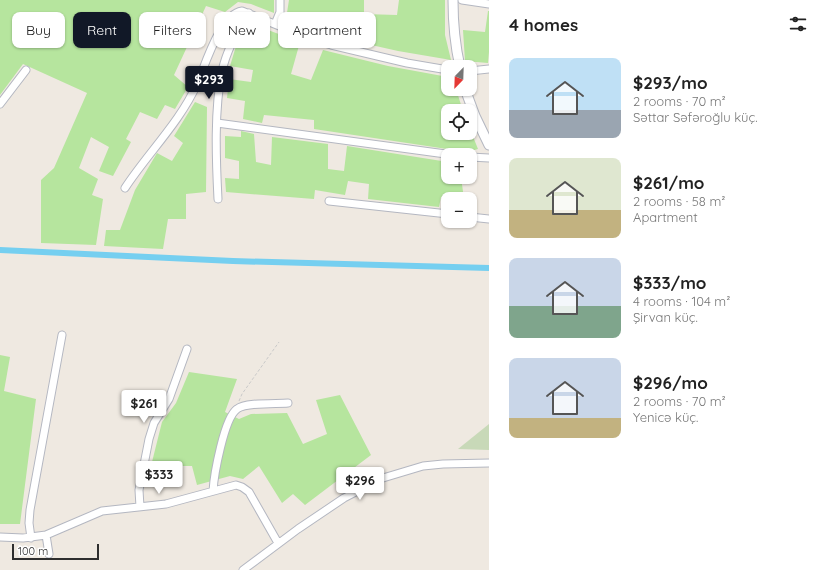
<!DOCTYPE html>
<html lang="en">
<head>
<meta charset="utf-8">
<style>
	:root { --surface:#fff; --page:#f6f6f6; --text:#222; --muted:#767676; --accent:#111827 }
	body { margin:0; font-family:Quicksand,sans-serif; background:var(--page); color:var(--text); height:100vh; display:flex; flex-direction:column; font-size:15px; white-space:nowrap }
	* { box-sizing:border-box; margin:0 }
	p { font-size:13px; color:var(--muted) }
	.icon { flex:none; width:22px; height:22px; fill:none; stroke:currentColor; stroke-width:2; stroke-linecap:round; stroke-linejoin:round }
	.map { position:relative; flex:1; overflow:hidden }
	.details { display:flex; flex-direction:column; background:var(--surface); width:340px }
	.details>* { flex:none }
	.banner { position:absolute; left:12px; top:12px; width:380px; height:36px; display:flex; gap:8px }
	.needle { width:26px; rotate:203deg }
	.controls { position:absolute; left:441px; top:60px; display:grid; gap:8px }
	.controls a { display:grid; place-items:center; width:36px; height:36px; border-radius:8px; background:var(--surface); box-shadow:0 1px 3px #0004; font-size:20px }
	.scale { position:absolute; left:12px; bottom:10px; width:87px; box-sizing:border-box; padding-left:4px; border:2px solid #2e2e2e; border-top:0; font-size:11px; line-height:14px; white-space:nowrap; color:#2e2e2e; -webkit-text-stroke:3px #fff; paint-order:stroke }
	.price { position:absolute; translate:-50% -34px; padding:0 9px; border-radius:4px; background:#fff; color:#222; font-size:13px; line-height:26px; filter:drop-shadow(0 1px 2px #0008) }
	.price::after { content:''; position:absolute; left:50%; top:24px; width:12px; height:9px; margin-left:-6px; background:inherit; clip-path:polygon(0 0,100% 0,50% 100%) }
	.price.current { background:var(--accent); color:#fff }
	ul { padding:0; list-style:none }
	li { display:flex; align-items:center; gap:12px; height:100px; padding:0 20px }
	li span { display:grid; place-items:center; flex:none; width:112px; height:80px; border-radius:8px; color:#555 }
	li>.icon { margin-inline-start:auto }
	span .icon { width:48px; height:48px; fill:#fffc; stroke-width:1 }
	li b { font-size:17px }
	h2 { display:flex; justify-content:space-between; align-items:center; height:48px; padding:0 20px; font-size:17px }
	.chip { padding:0 14px; border-radius:8px; background:var(--surface); box-shadow:0 1px 3px #0004; font-size:14px; line-height:36px }
	.chip.current { background:var(--accent); color:#fff }
	main { display:flex; flex:1; min-height:0 }
	.map>svg:first-child { display:block }
	.green { fill:#b6e59e }
	.cemetery { fill:#c8d9b8 }
	.lines { fill:none; stroke-linecap:round; stroke-linejoin:round }
	.canal { stroke:#75cff0; stroke-width:6 }
	.minor-casing { stroke:#b4b7c1; stroke-width:9 }
	.tertiary-casing { stroke:#b4b7c1; stroke-width:11 }
	.path { stroke:#c9c9c9; stroke-width:1; stroke-dasharray:3 2; stroke-linecap:butt }
	.minor { stroke:#fff; stroke-width:7 }
	.tertiary { stroke:#fff; stroke-width:9 }
</style>
</head>
<body>
<main>
<div class="map">
<svg width="489" height="570" viewBox="0 0 489 570">
	<rect width="100%" height="100%" fill="#efe9e1"/>
	<path class="green" d="M0,0H274V13L251,4L238,2L225,12L206,6L174,75L188,87L175,109L165,105L157,119L140,112L126,139L131,142L113,176L99,171L109,147L91,137L79,168L98,179L92,195L103,199L96,245L41,243V180L54,168L87,93L23,64L0,95Z
		M289,0H364V14L397,15L399,0H445V35L451,60L398,51L318,33L286,19Z
		M488,11H489V52L488,63L465,61L463,30L485,32Z
		M252,24L300,42L291,74L311,80L323,50L388,66L448,77V89H456L463,111H448V133H470V129L478,149L467,152L314,129V120L264,115L262,123L243,119L245,101L227,98L229,79L251,82L253,70L230,66L236,46Z
		M195,102L207,107L206,192L186,194V219H168L163,249L104,246L106,230H120L135,190L157,153L172,161L183,143L174,136Z
		M241,131L254,134L256,162L271,165L272,137L328,144V169L344,171L347,146L448,162V177H461L464,199L441,197L439,207L368,199L369,184L348,181L345,195L315,190L314,199L226,192L225,178L239,179V161L225,158V136L241,137Z
		M0,355L10,357L4,391L36,399L20,524H0Z
		M189,372L237,379L225,412L239,419L251,414L287,413L303,444L327,434L316,400L340,395L371,455L305,505L293,494L282,503L259,466L243,479L230,476L197,485L192,466H151L162,422L176,403Z"/>
	<path class="cemetery" d="M489,424V450L458,449Z"/>
	<g class="lines">
		<path class="canal" d="M0,250L233,261L489,268"/>
		<defs>
			<path id="minor" d="M462,0L489,4
				M275,24L280,12V0
				M470,71L489,69
				M0,104L26,70
				M217,123L453,155
				M470,157L489,158
				M125,188C148,153 180,122 197,84C205,66 220,14 242,11L309,38L331,45L407,63L448,70
				M218,199C216,160 214,109 222,71C227,49 237,31 249,13
				M329,201L448,214
				M470,217L489,219
				M213,491C214,475 224,418 237,409C246,402 276,404 288,403
				M140,507L139,490L149,439L154,423L169,399L187,349
				M46,535L49,554
				M0,537L23,538L46,535L102,511L166,504L236,485L242,487L249,492L278,543
				M31,538L29,523L30,510L62,335
				M243,570L298,529L344,498L383,478L423,466L443,464L489,463"/>
			<path id="tertiary" d="M453,0C453,23 455,45 460,67
				M465,89L475,116L489,145"/>
		</defs>
		<use href="#minor" class="minor-casing"/>
		<use href="#tertiary" class="tertiary-casing"/>
		<path class="path" d="M239,401L242,394L279,342"/>
		<use href="#minor" class="minor"/>
		<use href="#tertiary" class="tertiary"/>
	</g>
</svg>
<div class="controls">
<a><svg class="needle" viewBox="-14 -14 28 28"><path d="M0-13l5 13h-10z" fill="#e53935"/><path d="M0 13l5-13h-10z" fill="#767676"/></svg></a>
<a><svg class="icon" aria-label="locate" viewBox="0 0 24 24"><circle cx="12" cy="12" r="6"/><path d="M12 2v4M12 18v4M2 12h4M18 12h4"/></svg></a>
<a>+</a>
<a>−</a>
</div>
<div class="scale">100 m</div>
<b class="price current" style="left:209px;top:100px">$293</b>
<b class="price" style="left:144px;top:424px">$261</b>
<b class="price" style="left:159px;top:495px">$333</b>
<b class="price" style="left:360px;top:501px">$296</b>
<div class="banner">
<a class="chip">Buy</a>
<a class="chip current">Rent</a>
<a class="chip">Filters</a>
<a class="chip">New</a>
<a class="chip">Apartment</a>
</div>
</div>
<section class="details">
<h2>4 homes<svg class="icon" aria-label="filters" viewBox="0 0 24 24"><path d="M4 7h16M4 17h16"/><circle cx="9" cy="7" r="2"/><circle cx="15" cy="17" r="2"/></svg></h2>
<ul>
<li><span style="background:linear-gradient(#bfe0f5 65%,#9aa5b1 0)"><svg class="icon" aria-label="home" viewBox="0 0 24 24"><path d="M3 11l9-7 9 7M6 9v11h12V9"/></svg></span><div><b>$293/mo</b><p>2 rooms · 70 m²</p><p>Səttar Səfəroğlu küç.</p></div></li>
<li><span style="background:linear-gradient(#dfe7d0 65%,#c2b280 0)"><svg class="icon" aria-label="home" viewBox="0 0 24 24"><path d="M3 11l9-7 9 7M6 9v11h12V9"/></svg></span><div><b>$261/mo</b><p>2 rooms · 58 m²</p><p>Apartment</p></div></li>
<li><span style="background:linear-gradient(#c9d6e8 60%,#7fa58c 0)"><svg class="icon" aria-label="home" viewBox="0 0 24 24"><path d="M3 11l9-7 9 7M6 9v11h12V9"/></svg></span><div><b>$333/mo</b><p>4 rooms · 104 m²</p><p>Şirvan küç.</p></div></li>
<li><span style="background:linear-gradient(#c9d6e8 75%,#c2b280 0)"><svg class="icon" aria-label="home" viewBox="0 0 24 24"><path d="M3 11l9-7 9 7M6 9v11h12V9"/></svg></span><div><b>$296/mo</b><p>2 rooms · 70 m²</p><p>Yenicə küç.</p></div></li>
</ul>
</section>
</main>
</body>
</html>
